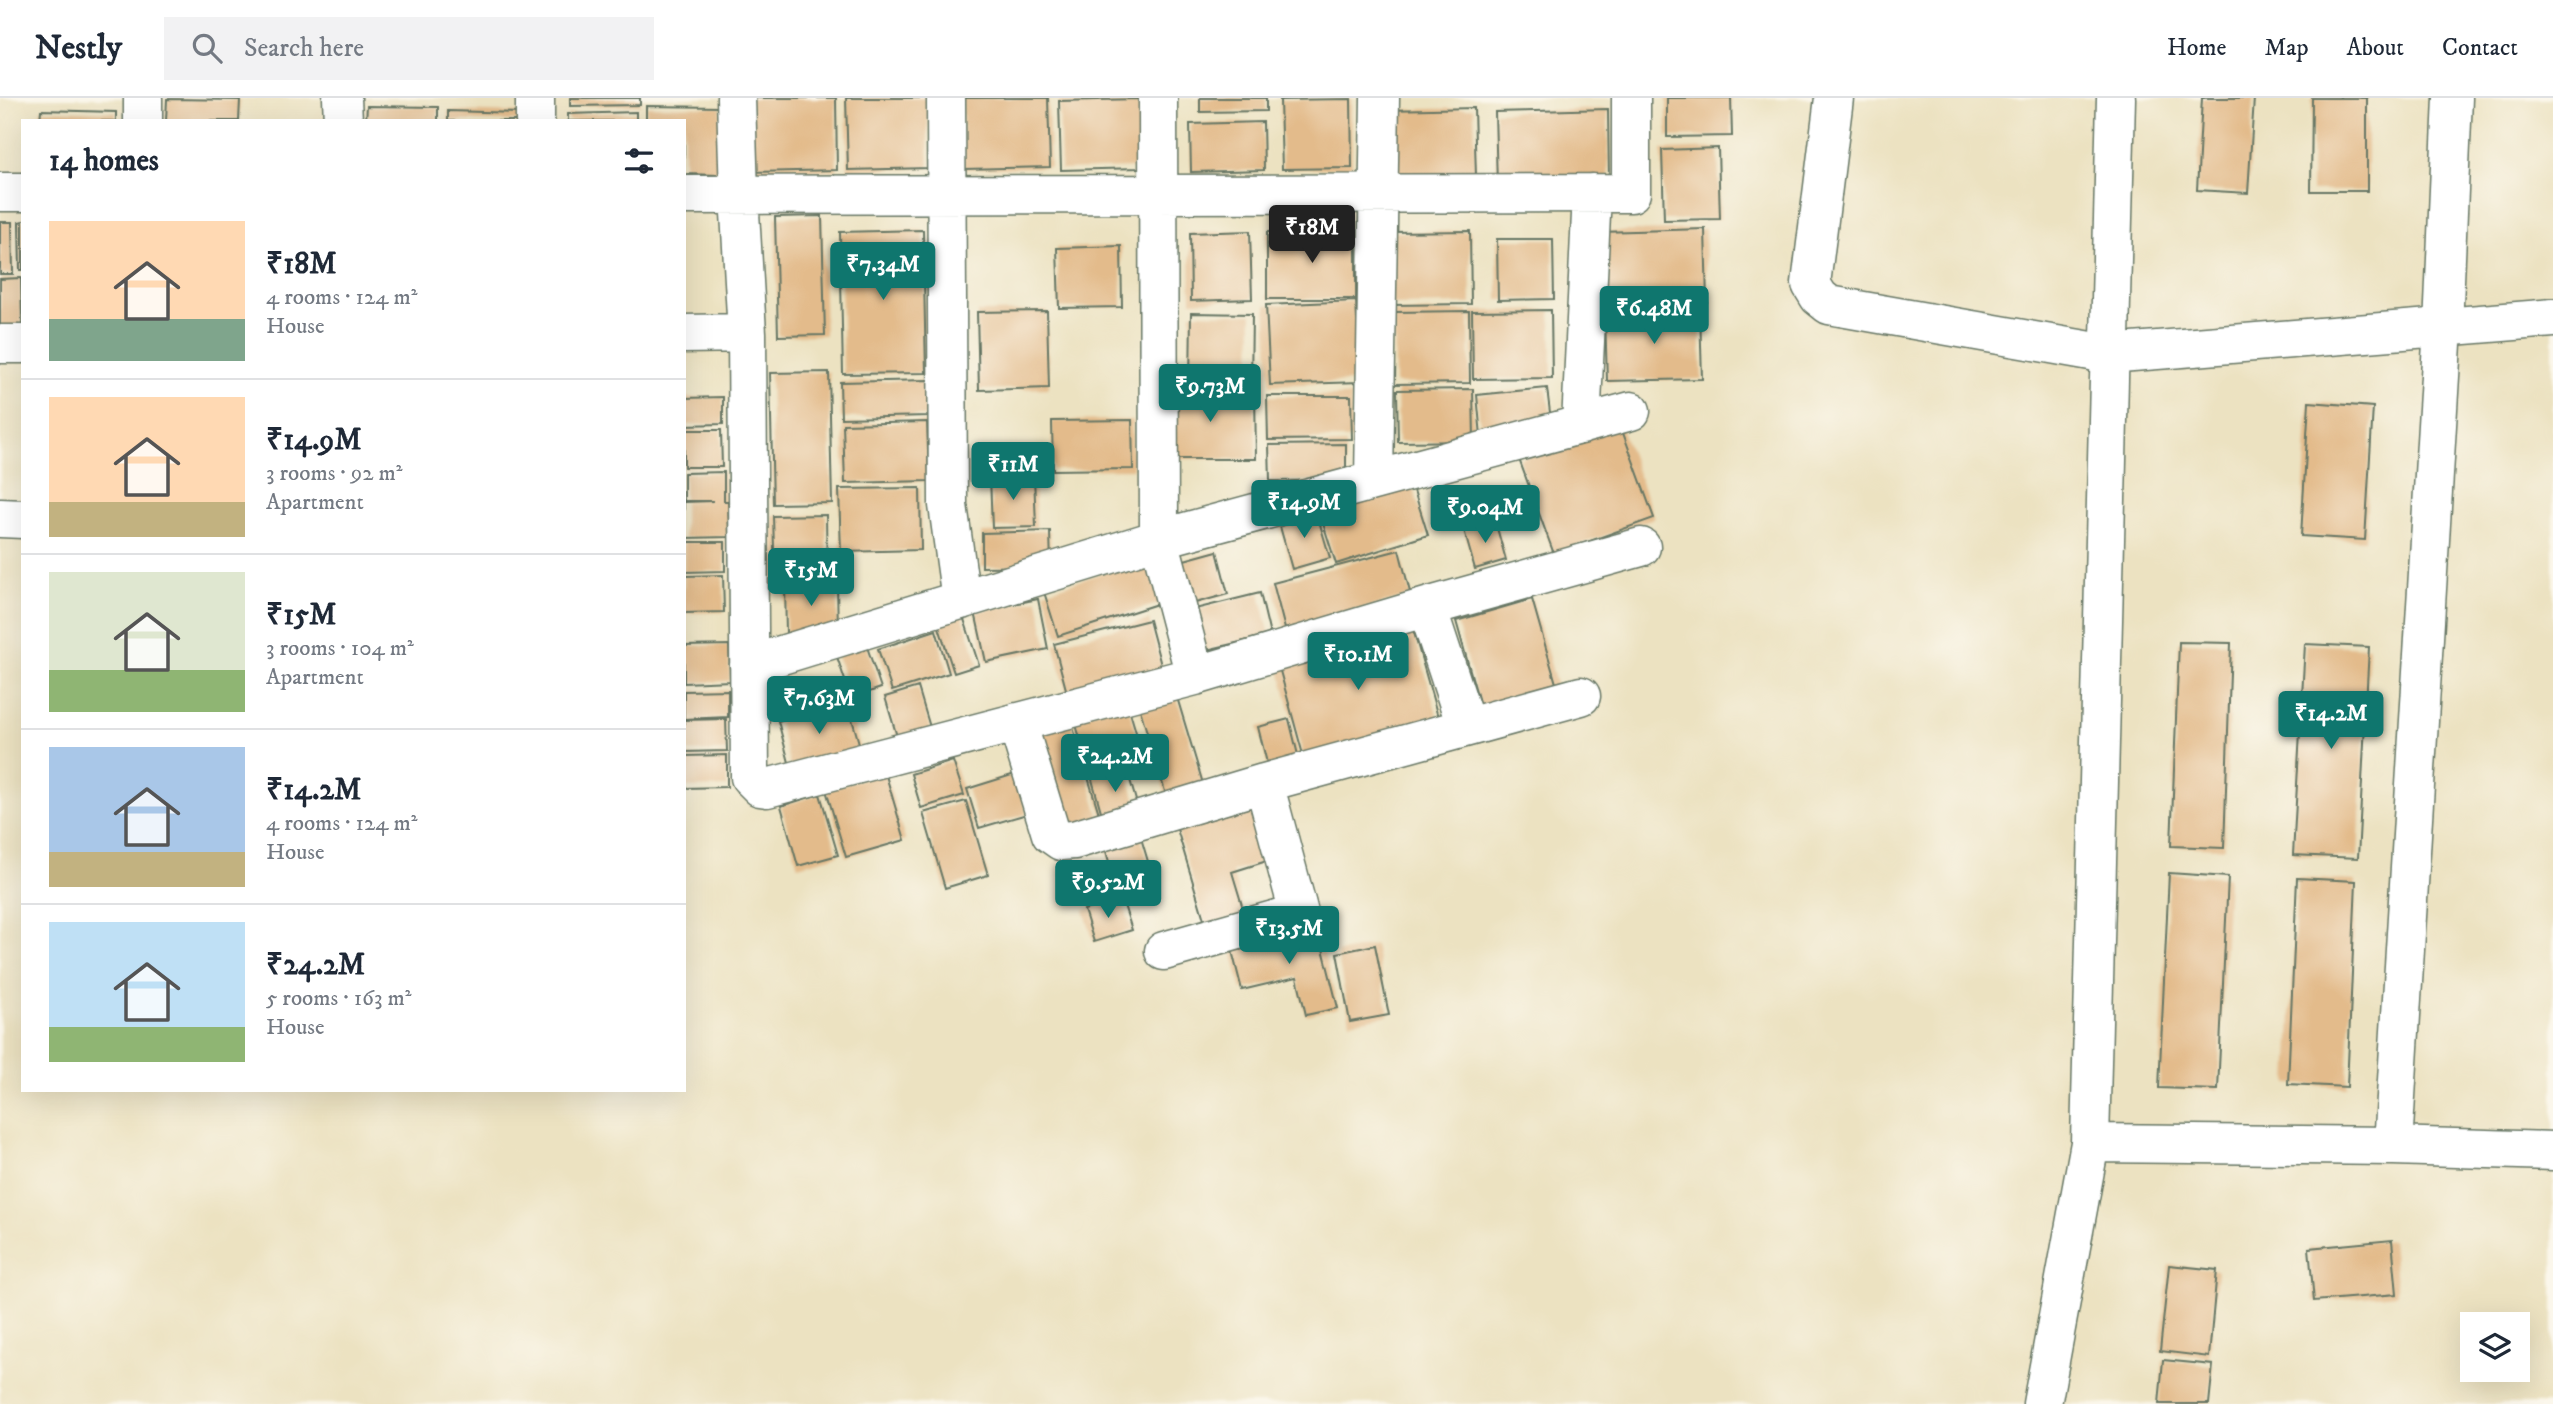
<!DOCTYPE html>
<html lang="en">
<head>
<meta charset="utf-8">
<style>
	:root { --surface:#fff; --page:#f2f2f3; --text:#1f2937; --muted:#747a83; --line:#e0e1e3; --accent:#0f766e }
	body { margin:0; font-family:"IM FELL DW Pica",serif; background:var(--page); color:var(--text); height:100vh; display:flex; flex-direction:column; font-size:26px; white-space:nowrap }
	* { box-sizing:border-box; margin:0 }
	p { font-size:23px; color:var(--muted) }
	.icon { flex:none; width:38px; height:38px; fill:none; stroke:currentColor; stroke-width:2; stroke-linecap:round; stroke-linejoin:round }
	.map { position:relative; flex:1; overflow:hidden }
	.drawer { position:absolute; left:21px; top:21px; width:665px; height:973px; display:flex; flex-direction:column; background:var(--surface); border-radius:0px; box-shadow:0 7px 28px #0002 }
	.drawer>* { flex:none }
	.buttons { position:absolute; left:2460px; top:1214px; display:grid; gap:14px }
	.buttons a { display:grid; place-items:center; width:70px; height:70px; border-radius:0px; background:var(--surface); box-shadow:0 7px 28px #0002; font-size:35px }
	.price { position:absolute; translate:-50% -60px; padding:0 16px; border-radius:7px; background:var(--accent); color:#fff; font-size:23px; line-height:46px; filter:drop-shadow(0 2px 4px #0008) }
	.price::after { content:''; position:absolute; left:50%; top:42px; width:21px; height:16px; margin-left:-10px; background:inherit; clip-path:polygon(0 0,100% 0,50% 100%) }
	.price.selected { background:#222; color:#fff }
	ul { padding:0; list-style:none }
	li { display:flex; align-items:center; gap:21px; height:175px; padding:0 28px }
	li+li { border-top:2px solid var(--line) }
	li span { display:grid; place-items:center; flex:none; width:196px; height:140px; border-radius:0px; color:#555 }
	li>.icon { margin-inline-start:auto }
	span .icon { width:84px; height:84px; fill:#fffc; stroke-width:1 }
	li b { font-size:30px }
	h2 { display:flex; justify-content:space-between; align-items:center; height:84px; padding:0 28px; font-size:30px }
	header { display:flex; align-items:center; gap:42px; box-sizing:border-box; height:98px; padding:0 35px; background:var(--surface); border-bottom:2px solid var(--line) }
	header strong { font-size:33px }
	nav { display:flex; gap:38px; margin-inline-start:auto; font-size:24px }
	.search { width:490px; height:63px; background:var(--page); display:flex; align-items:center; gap:18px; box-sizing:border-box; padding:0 24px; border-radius:0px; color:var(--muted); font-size:26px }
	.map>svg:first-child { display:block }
	.building { fill:#e3bb8b }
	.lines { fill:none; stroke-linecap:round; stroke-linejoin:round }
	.minor-casing { stroke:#677765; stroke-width:41 }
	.minor { stroke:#fff; stroke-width:38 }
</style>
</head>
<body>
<header>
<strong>Nestly</strong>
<div class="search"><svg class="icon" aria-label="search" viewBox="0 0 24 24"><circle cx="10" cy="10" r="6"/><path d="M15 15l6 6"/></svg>Search here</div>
<nav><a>Home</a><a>Map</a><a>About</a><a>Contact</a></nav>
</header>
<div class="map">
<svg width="2553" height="1306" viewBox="0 0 2553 1306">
	<rect width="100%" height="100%" fill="#fbf7ec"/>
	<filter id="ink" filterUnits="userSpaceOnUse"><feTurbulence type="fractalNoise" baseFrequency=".0143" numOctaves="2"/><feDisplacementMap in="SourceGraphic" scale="14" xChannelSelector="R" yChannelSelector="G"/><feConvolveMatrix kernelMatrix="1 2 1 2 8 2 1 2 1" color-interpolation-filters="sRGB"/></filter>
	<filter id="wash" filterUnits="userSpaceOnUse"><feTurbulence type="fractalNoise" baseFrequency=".00686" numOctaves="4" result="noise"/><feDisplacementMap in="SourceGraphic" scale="28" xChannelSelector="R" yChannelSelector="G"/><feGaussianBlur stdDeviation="1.57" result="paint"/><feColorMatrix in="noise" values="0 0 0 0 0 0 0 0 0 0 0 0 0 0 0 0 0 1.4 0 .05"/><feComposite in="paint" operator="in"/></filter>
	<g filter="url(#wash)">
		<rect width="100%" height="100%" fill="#ece2c1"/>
		<g id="blocks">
			<path class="building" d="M570,0H640V7L570,8Z
				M747,0H836L837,72L749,74Z
				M846,0H927L929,70L848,72Z
				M962,0H1048L1050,69L964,71Z
				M1200,0H1266V13L1200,14Z
				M1667,0H1731L1732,38L1667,39Z
				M2202,0H2254L2248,95L2197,92Z
				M2312,0H2367V93H2311Z
				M167,1L240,2L239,23H166Z
				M1139,1L1140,70L1061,72L1059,3Z
				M1351,1L1352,70L1282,71L1280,2Z
				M367,8L438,9V23H366Z
				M646,8L721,9L720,77L684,76V23H646Z
				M1474,10L1476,79L1390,81L1388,12Z
				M1608,11L1609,85L1497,87L1495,14Z
				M41,12L116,14V23H40Z
				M448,13L520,15V23H448Z
				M636,14V23H568V16Z
				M1263,24L1264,72L1191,74L1190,26Z
				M1718,50L1720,121L1664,122L1662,52Z
				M822,118L825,237L778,238L775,119Z
				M23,123V172H20L19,124Z
				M0,124H12L13,176H0Z
				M1705,131L1707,204L1602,207L1600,134Z
				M923,132L926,275L843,276L840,134Z
				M1250,133L1252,201L1191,203L1190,135Z
				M1356,133V201H1267V134Z
				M1470,133L1471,206L1391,207L1390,134Z
				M1497,141H1553L1554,201L1498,202Z
				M1121,148L1122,209L1059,210L1057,150Z
				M21,180L22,228H0V181Z
				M1356,203L1360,284L1270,287L1266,207Z
				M1551,212L1552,280L1473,281L1472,213Z
				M1047,213L1049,290L979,292L977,214Z
				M1469,213L1470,285L1395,286L1394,214Z
				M1700,213L1702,281L1607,283L1605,215Z
				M1191,215L1252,216L1251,289L1190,288Z
				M829,274L832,405L773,406L770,275Z
				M929,282V318L841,320L840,284Z
				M1547,290L1552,331L1481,338L1477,297Z
				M1166,291L1255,292L1256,361H1165Z
				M1473,291L1474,343L1398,344L1397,292Z
				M1267,298H1351L1352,341L1268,342Z
				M723,299V326L684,327V300Z
				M2309,304L2373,309L2365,442L2301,438Z
				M1132,322L1133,371L1053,372L1052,323Z
				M927,324L929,383L845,385L843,326Z
				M1619,324L1654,420L1554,456L1519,361Z
				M684,332H721L722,369H684Z
				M1346,346V382L1270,383L1269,347Z
				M724,374V403H728L729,439L684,440V404L713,403H684V375Z
				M1034,377L1036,429L992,430L990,378Z
				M1412,386L1428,437L1336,466L1320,416Z
				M920,390L921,452L841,454L839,391Z
				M1316,413L1330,460L1292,471L1279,425Z
				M826,417L827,480L775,482L773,418Z
				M1495,423L1506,462L1475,471L1464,432Z
				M1050,433L1051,468L982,469V435Z
				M684,444H725V473L684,474Z
				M1399,452L1411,498L1285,531L1273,485Z
				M1217,453L1228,496L1188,507L1177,464Z
				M1146,461L1160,505L1058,538L1044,494Z
				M723,477L724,514L684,515V478Z
				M837,486L838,533L786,535L785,487Z
				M1260,495L1270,537L1202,553L1191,512Z
				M1038,501L1048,551L986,564L975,514Z
				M1532,501L1559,596L1483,618L1456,523Z
				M962,515L979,567L954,575L937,523Z
				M1149,522L1162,571L1067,595L1054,546Z
				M1411,524L1440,626L1305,664L1277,562Z
				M936,532L949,575L892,593L878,551Z
				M864,540L881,590L851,600L834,550Z
				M2179,544L2231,545L2224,750L2171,748Z
				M2305,546L2369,549L2358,760L2293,757Z
				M729,547L730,583L684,585V548Z
				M918,589L932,636L899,645L885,599Z
				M728,592V619L684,621V593Z
				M1176,596L1204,689L1167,700L1139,608Z
				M847,604L861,652L791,672L778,623Z
				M1127,604L1143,658L1090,674L1074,620Z
				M726,621L727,653L684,654V622Z
				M1289,621L1299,661L1268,669L1258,629Z
				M1071,623L1100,719L1065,730L1036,633Z
				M727,657V689L684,690V658Z
				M953,663L964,697L921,710L911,676Z
				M1126,668L1139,713L1104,724L1091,678Z
				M885,674L905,742L846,759L826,692Z
				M1015,676L1027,716L979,730L967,691Z
				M820,696L838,757L798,768L781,708Z
				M966,703L988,777L945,790L923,715Z
				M1254,708L1270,762L1232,774L1245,817L1206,828L1177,731Z
				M1141,740L1155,787L1119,798L1105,750Z
				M2169,775L2228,779L2218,992L2159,990Z
				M2297,780L2356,783L2347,989L2288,986Z
				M1122,801L1132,832L1094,844L1084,812Z
				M1317,827L1338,910L1306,917L1297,879L1242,892L1231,849Z
				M1375,847L1389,917L1350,924L1337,855Z
				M2392,1142L2397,1196L2314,1203L2309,1150Z
				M2169,1167L2217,1172L2209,1259L2160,1253Z
				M2163,1262L2213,1267L2209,1306H2159Z"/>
		</g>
	</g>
	<g filter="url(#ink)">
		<use href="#blocks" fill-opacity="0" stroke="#677765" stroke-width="2"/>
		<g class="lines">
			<defs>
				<path id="minor" d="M143,0V23
					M342,0L343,23
					M535,0V23
					M736,0L739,97L747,235L750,679L760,689L767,690L1195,578L1427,509L1641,449
					M946,0L948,407L961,502
					M1158,0L1159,441L1195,578
					M1834,0L1811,186L1819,199L1829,207L2108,256L2553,220
					M0,94H23
					M684,97L1631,95V0
					M684,236L747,235
					M0,246H23
					M1581,327L1592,95
					M1374,382L1380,0
					M0,420L23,421
					M1427,509L1466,628
					M749,567L1159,441L1631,313
					M1017,624L1051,736L1061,743L1074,742L1264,685L1581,598
					M1164,853L1299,815L1264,685
					M2090,1045L2393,1048L2553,1053
					M2393,1048L2443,229L2453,0
					M2042,1306L2090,1045L2116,0"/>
			</defs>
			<use href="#minor" class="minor-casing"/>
			<use href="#minor" class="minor"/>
		</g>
	</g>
</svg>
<div class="buttons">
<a><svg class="icon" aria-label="layers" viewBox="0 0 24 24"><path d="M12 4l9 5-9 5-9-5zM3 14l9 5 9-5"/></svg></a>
</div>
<b class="price selected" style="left:1312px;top:167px">₹18M</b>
<b class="price" style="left:883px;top:204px">₹7.34M</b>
<b class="price" style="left:1654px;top:248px">₹6.48M</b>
<b class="price" style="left:1210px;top:326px">₹9.73M</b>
<b class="price" style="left:1013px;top:404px">₹11M</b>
<b class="price" style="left:1304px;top:442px">₹14.9M</b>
<b class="price" style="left:1485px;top:447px">₹9.04M</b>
<b class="price" style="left:811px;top:510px">₹15M</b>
<b class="price" style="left:1358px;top:594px">₹10.1M</b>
<b class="price" style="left:819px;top:638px">₹7.63M</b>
<b class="price" style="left:2331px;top:653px">₹14.2M</b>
<b class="price" style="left:1115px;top:696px">₹24.2M</b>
<b class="price" style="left:1108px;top:822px">₹9.52M</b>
<b class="price" style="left:1289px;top:868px">₹13.5M</b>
<section class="drawer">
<h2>14 homes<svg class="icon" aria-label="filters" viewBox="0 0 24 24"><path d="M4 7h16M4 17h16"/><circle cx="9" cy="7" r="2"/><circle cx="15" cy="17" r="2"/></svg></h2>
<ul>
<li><span style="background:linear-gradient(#ffd9b3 70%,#7fa58c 0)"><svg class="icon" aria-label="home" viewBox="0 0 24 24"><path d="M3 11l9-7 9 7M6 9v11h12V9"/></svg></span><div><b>₹18M</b><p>4 rooms · 124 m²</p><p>House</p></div></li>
<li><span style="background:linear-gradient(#ffd9b3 75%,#c2b280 0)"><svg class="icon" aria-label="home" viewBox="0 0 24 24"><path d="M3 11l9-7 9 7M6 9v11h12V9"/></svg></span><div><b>₹14.9M</b><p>3 rooms · 92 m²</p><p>Apartment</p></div></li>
<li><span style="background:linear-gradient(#dfe7d0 70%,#8fb573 0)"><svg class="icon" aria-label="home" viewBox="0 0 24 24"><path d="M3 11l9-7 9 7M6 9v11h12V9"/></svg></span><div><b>₹15M</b><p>3 rooms · 104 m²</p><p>Apartment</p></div></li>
<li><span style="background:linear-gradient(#a9c7e8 75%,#c2b280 0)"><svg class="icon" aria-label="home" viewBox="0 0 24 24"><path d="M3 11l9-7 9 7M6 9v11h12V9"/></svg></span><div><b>₹14.2M</b><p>4 rooms · 124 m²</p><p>House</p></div></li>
<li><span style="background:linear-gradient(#bfe0f5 75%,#8fb573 0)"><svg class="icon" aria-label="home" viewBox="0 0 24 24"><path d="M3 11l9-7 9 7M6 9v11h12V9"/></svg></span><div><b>₹24.2M</b><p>5 rooms · 163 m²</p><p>House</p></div></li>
</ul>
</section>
</div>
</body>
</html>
